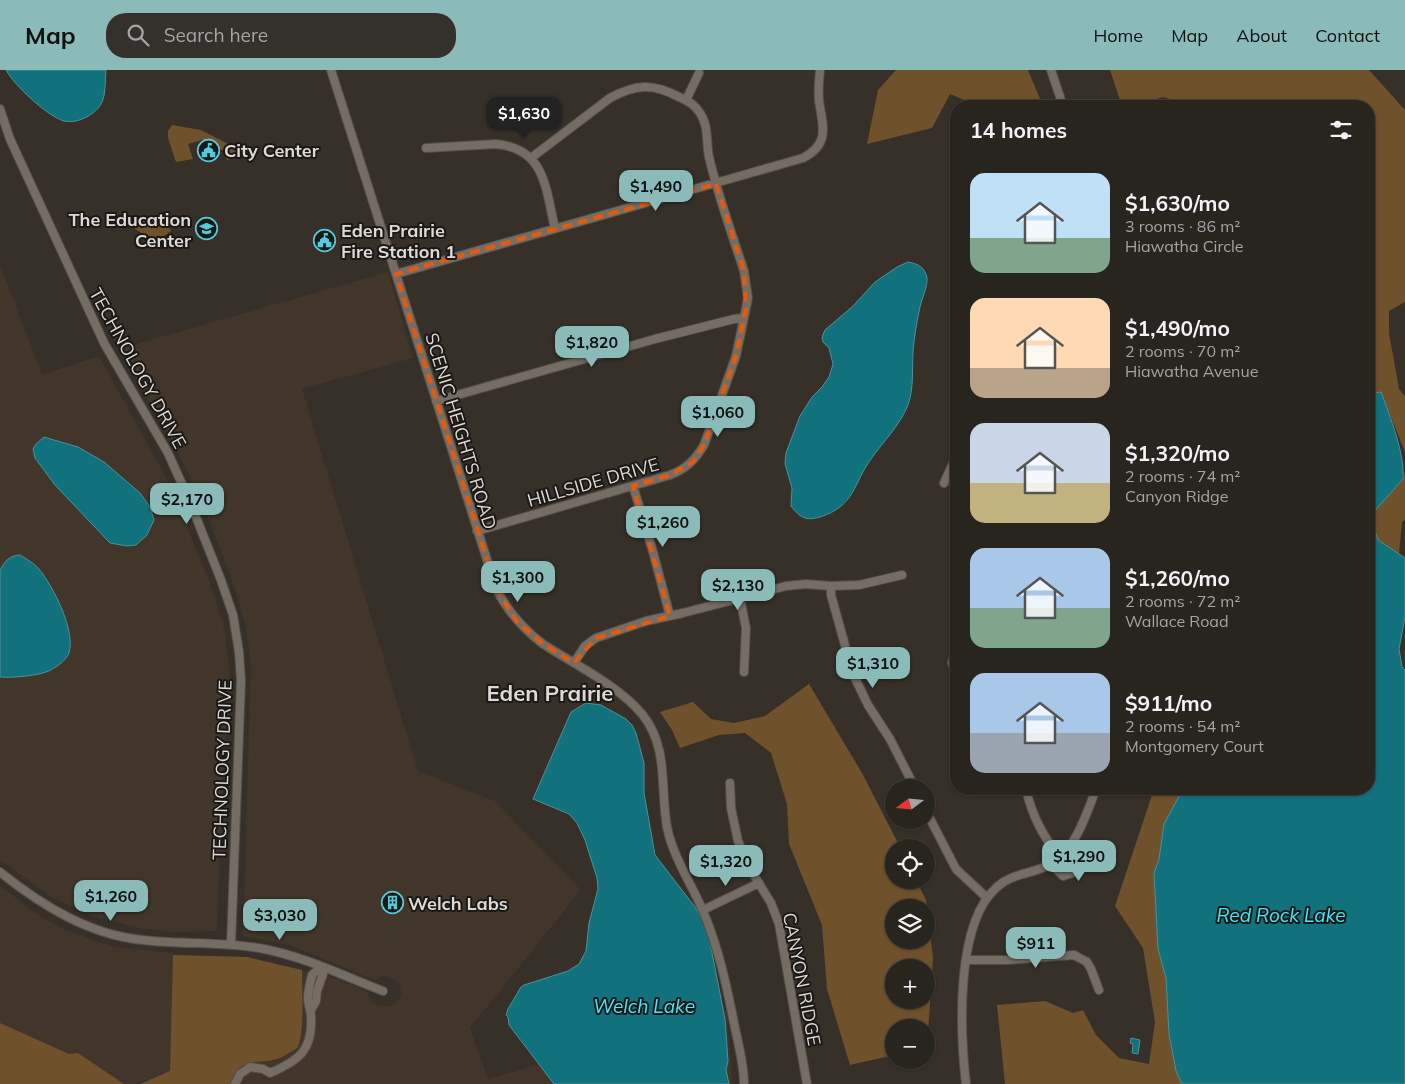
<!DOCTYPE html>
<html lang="en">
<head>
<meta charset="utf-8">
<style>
	:root { --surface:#28241e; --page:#34302b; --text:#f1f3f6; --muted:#a5a4a4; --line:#44413c; --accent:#8bbbb9 }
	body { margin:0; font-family:Mulish,sans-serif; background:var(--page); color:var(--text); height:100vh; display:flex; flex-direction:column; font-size:19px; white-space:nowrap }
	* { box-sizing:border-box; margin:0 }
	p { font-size:16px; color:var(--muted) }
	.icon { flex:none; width:28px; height:28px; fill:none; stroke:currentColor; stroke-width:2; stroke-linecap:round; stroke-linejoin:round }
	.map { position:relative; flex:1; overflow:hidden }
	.side { position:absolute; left:950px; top:30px; width:425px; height:695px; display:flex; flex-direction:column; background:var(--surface); border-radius:20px; box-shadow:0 1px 4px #0004,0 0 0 1px var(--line) }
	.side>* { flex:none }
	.needle { width:32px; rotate:254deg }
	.controls { position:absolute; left:885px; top:709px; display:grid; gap:10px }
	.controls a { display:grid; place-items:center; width:50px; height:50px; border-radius:50%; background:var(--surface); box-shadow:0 1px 4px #0004,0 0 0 1px var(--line); font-size:25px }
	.price { position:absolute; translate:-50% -42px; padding:0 11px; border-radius:10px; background:var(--accent); color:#111; font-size:16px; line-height:32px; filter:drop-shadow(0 1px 2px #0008) }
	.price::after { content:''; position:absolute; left:50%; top:30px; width:15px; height:11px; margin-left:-8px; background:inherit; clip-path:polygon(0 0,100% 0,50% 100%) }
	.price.selected { background:#222; color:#fff }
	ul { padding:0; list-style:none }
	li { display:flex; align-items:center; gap:15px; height:125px; padding:0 20px }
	li span { display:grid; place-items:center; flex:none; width:140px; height:100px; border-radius:15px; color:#555 }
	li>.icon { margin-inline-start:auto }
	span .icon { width:60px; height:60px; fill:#fffc; stroke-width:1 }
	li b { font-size:21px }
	h2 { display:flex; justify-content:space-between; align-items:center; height:60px; padding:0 20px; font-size:21px }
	header { display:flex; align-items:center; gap:30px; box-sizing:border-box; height:70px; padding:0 25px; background:var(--accent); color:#111 }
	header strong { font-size:24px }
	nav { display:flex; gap:28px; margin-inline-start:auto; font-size:18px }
	.search { width:350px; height:45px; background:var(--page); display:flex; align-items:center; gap:12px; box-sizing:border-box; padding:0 18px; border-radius:20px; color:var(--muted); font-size:19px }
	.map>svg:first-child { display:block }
	.built { fill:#413629 }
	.green { fill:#6f512c; fill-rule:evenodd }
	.water { fill:#11727d; stroke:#4e9197 }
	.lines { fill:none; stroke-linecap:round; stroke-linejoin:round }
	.minor-casing { stroke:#534e47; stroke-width:10 }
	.minor { stroke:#756d64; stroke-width:8 }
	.marked { fill:none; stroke:#e8590c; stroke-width:4; stroke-dasharray:10 6; stroke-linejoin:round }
	.labels { text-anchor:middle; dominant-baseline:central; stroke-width:4; stroke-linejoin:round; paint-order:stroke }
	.poi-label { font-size:18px; font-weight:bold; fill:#ddd9d4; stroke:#1b1815; text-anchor:start }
	.street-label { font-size:18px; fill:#ddd9d4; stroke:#1b1815 }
	.water-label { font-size:19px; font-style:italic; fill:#43e9fe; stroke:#1b1815 }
	.district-label { font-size:22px; font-weight:bold; fill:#ddd9d4; stroke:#1b1815 }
</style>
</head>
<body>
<header>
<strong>Map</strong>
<div class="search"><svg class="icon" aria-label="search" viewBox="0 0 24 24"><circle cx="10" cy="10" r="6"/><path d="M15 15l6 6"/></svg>Search here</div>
<nav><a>Home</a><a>Map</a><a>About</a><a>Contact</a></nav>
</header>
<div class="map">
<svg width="1405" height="1014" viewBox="0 0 1405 1014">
	<rect width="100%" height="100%" fill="#363028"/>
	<path class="built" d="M0,194L42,305L99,286L166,407L209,510L223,553L229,593L230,620L223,692L217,861L173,862L144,859L91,846L53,828L0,790Z
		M388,202L413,288L302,319L418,701L495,731L581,820L470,958L488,1009L727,940L732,1014H140L149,1009L137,1014H0V816L40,846L65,860L115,877L173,883V885L247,887L336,909L365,920L373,933L379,936H391L400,929L402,925L399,913L385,905L374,910L292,876L243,866L251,594L246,557L236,522L214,462L190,407L170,367L119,279Z"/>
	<path class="green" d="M896,0H1028L1043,36H979L950,24L932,58L867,74L878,20Z
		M1110,0H1369L1405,40V232L1389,241V263L1399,319L1405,326V382L1381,322L1369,324V36H1194L1163,27L1133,36H1122Z
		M172,55L201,60L234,77L238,86L227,90L224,81L202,70L188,74L193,89L176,92L168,68V61Z
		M138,148L146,151L157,148L166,151L171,161C158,173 144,166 133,157L135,150Z
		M1405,403V450L1402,452L1399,484L1378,470L1370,446L1403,409Z
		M809,614L862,703L900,777L894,778V810H916L926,830L933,888L927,977L926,958H894V985L850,995L827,919L822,855L789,774L787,734L771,683L745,663L719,665L680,678L672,660L660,642L693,632L711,649L734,653L765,646ZM894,838H926V870H894ZM894,898H926V930H894Z
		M1154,719H1183L1164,754L1159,789L1154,803L1158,879L1166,908L1169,964L1176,1001L1182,1014H1005L997,935L1045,931L1073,943L1083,940L1096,965L1119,988L1149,994L1155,952L1143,878L1115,836Z
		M173,885L247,887L302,900C302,916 305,967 297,978C295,980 290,982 287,984C266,999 239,981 231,1014H140L170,1001Z
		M0,953L69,984L78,983L124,1014H0Z"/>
	<path class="water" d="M6,0H106C105,10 106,26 101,34C94,46 76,54 64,51C47,46 14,15 6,0Z
		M908,192C915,193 923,196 926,204C930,213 922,227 920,237C917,251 914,267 913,282C912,300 914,318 908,335C900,355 883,372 871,389C853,414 855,436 820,447C806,451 800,448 791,436L792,418L785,394L786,383L800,346L812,327L822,317L829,307L833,294L829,278L823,272L822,267L825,260L853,236L875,212L897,197Z
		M1381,322C1390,346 1405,384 1403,409L1370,446L1378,470L1405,488V547L1399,579L1402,597L1405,600V1014H1182L1176,1001L1169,964L1166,908L1158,879L1154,803L1159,789L1164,754L1183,719H1369V324Z
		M44,367L78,377L104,392L140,423L150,437L154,450L147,465L136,475L127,476L110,473L55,415L35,388L33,379L36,374Z
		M20,485C26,489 34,493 39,499C53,516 76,561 69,583C67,590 53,600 46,602C35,606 11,608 0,607V500C6,490 9,486 20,485Z
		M586,633L601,635L626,649L632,655L636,663L644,693V723L655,785L695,837L707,857L725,949L728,991L726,1000L729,1014H554L509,955L508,947L506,945L508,939L521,917L524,915L568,901L579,894L586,881L589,853L598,819L597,808L585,770L577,753L569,744L533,729L571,642Z
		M1131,968L1140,970L1138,984L1132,983L1133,974L1130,973Z"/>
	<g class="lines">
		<defs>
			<path id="minor" d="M331,0L496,518C507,541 522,558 543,574C574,594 619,616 642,644C669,677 660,718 667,757C673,787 691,813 703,841C719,879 727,917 735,958C739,976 744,995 744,1014
				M1051,0L1063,36
				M686,30L699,3
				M0,39L10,69L104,273L168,383L190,432L221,510L233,545L239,582L241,611L231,874
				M426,78L496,74C546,79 545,118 555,158
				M396,204L803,88C830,74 823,57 819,31C818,21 819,10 820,0
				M436,331L655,269L734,249L744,248
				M944,413L956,387
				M633,416L653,482L670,546
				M477,461L670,405C686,399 695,390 704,375L736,286L744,248L748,228L744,201C732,164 718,126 709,87C706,73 709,56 700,43C695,35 687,30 679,27C653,13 636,14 610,28L531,88
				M831,516V525L853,604L868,635L890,669L915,718
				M740,529L746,558L744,602
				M956,584L954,586L952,593L956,601
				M574,593L585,576L596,568L646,551L683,543L786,516L806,514L831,516L859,515L902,505
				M730,713L731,738L738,771L752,802L771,833L779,854L807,1014
				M1026,719C1032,746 1043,766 1060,788
				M926,741L956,799L986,827
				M1051,794L1063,806L1072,803C1079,794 1074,788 1068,780
				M0,802C41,835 89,865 143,870C183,875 224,871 264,879C305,887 344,906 383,921
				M703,840L759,813
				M966,890H1007L1074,885L1087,892L1091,899L1099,920
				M311,940L316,931L317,921L323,904L321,897
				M235,1014L240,1004L250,997L263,999L270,1003C298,991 313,981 311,947C311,941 308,934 308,928C308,921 310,913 312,905L321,897
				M966,1014C960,962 955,853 997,817C1010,805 1027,804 1042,798C1074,786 1085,748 1096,719"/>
		</defs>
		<use href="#minor" class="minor-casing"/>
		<use href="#minor" class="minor"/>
	</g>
	<path class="marked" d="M716,114L744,201L746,239L736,286L704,375L693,392L670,405L633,416L670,546L596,568L574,593L543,574L517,552L496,518L396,204Z"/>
	<defs>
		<symbol id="civic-ring" viewBox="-11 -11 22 22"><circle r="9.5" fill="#1b1815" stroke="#53cbdb" stroke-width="1.5"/><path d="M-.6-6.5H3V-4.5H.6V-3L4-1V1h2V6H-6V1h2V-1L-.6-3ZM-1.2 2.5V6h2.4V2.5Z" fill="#53cbdb"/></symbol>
		<symbol id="school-ring" viewBox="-11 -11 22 22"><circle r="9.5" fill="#1b1815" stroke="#53cbdb" stroke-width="1.5"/><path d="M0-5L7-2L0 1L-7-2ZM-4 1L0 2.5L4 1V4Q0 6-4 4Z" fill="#53cbdb"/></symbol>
		<symbol id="building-ring" viewBox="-11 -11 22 22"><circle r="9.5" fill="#1b1815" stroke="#53cbdb" stroke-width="1.5"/><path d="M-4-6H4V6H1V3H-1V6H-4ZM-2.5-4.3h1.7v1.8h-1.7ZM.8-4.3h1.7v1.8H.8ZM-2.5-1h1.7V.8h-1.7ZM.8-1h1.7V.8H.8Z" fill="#53cbdb"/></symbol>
	</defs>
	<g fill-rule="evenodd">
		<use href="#civic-ring" x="196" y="68" width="25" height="25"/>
		<use href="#school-ring" x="194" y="146" width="25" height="25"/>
		<use href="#civic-ring" x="312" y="158" width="25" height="25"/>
		<use href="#building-ring" x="380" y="820" width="25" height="25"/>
	</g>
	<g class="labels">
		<g class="poi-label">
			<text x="224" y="80">City Center</text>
			<text x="191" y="149" text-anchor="end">The Education<tspan x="191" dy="21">Center</tspan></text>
			<text x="341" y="160">Eden Prairie<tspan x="341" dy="21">Fire Station 1</tspan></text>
			<text x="408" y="833">Welch Labs</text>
		</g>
		<g class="street-label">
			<text transform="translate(138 298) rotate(61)">TECHNOLOGY DRIVE</text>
			<text transform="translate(461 361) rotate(73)">SCENIC HEIGHTS ROAD</text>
			<text transform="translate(593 412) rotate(-16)">HILLSIDE DRIVE</text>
			<text transform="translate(222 700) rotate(-88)">TECHNOLOGY DRIVE</text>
			<text transform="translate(802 909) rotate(79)">CANYON RIDGE</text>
		</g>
		<g class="water-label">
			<text x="1281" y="845">Red Rock Lake</text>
			<text x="644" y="936">Welch Lake</text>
		</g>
		<g class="district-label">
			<text x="550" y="623">Eden Prairie</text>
		</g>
	</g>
</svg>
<div class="controls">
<a><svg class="needle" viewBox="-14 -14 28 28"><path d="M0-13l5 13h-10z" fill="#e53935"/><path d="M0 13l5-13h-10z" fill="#a5a4a4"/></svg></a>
<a><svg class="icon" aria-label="locate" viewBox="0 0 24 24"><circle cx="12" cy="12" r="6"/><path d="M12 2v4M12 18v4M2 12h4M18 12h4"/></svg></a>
<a><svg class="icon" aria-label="layers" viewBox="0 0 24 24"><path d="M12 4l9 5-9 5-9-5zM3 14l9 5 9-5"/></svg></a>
<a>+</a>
<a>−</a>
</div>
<b class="price selected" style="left:524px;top:69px">$1,630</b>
<b class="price" style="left:656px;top:142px">$1,490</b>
<b class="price" style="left:592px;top:298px">$1,820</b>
<b class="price" style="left:718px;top:368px">$1,060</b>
<b class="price" style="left:187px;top:455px">$2,170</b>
<b class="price" style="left:663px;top:478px">$1,260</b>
<b class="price" style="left:518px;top:533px">$1,300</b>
<b class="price" style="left:738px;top:541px">$2,130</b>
<b class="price" style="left:873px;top:619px">$1,310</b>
<b class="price" style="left:1079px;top:812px">$1,290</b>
<b class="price" style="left:726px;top:817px">$1,320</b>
<b class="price" style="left:111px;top:852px">$1,260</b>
<b class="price" style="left:280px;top:871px">$3,030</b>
<b class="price" style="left:1036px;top:899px">$911</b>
<section class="side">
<h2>14 homes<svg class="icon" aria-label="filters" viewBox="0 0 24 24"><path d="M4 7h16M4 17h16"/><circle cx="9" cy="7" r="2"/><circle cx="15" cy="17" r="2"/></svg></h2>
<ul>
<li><span style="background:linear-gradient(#bfe0f5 65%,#7fa58c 0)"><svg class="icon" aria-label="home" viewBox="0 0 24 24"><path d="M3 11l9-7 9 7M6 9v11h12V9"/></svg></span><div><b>$1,630/mo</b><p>3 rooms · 86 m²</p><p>Hiawatha Circle</p></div></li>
<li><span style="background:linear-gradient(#ffd9b3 70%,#b9a48a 0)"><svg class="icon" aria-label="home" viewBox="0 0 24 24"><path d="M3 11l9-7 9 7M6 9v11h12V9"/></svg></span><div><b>$1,490/mo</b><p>2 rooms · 70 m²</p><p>Hiawatha Avenue</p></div></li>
<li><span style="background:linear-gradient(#c9d6e8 60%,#c2b280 0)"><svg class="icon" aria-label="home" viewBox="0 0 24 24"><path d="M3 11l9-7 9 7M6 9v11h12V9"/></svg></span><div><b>$1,320/mo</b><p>2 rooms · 74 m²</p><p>Canyon Ridge</p></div></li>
<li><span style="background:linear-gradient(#a9c7e8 60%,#7fa58c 0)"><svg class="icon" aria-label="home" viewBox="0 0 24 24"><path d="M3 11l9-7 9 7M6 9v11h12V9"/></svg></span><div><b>$1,260/mo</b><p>2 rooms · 72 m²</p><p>Wallace Road</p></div></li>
<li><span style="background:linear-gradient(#a9c7e8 60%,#9aa5b1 0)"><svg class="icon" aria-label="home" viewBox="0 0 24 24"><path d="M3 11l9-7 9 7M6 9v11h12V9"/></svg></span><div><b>$911/mo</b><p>2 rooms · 54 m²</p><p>Montgomery Court</p></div></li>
</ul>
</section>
</div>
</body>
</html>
